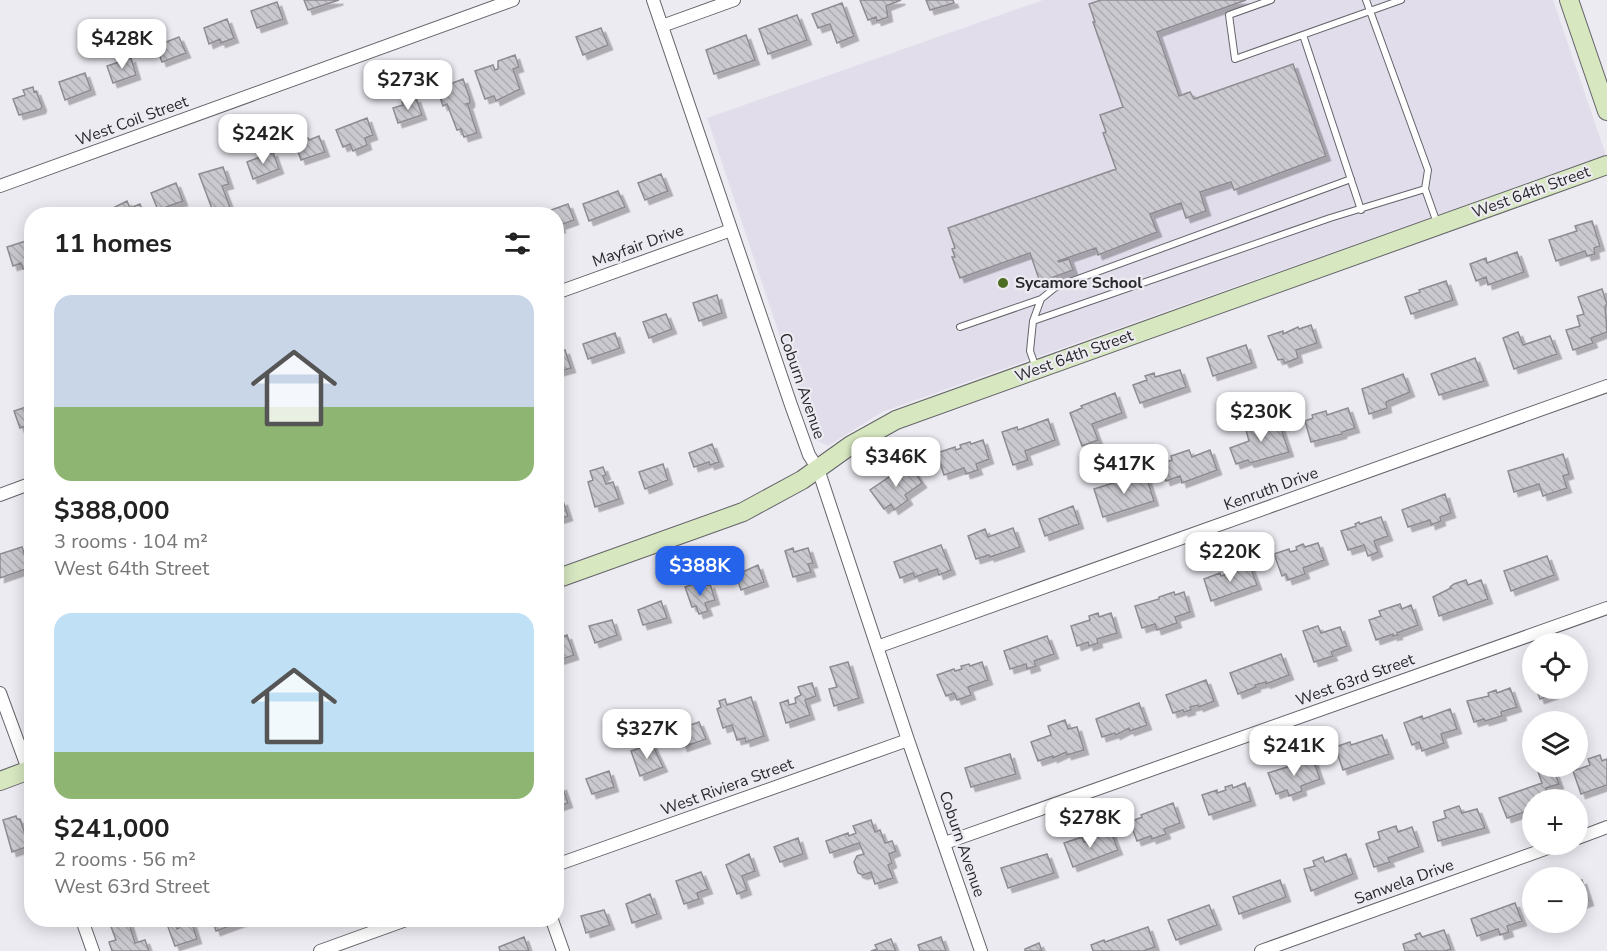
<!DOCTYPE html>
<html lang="en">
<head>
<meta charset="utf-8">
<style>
	:root { --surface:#fff; --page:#f6f6f6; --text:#222; --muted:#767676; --accent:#2563eb }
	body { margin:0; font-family:"Nunito Sans",sans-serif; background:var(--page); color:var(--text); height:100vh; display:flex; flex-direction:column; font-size:22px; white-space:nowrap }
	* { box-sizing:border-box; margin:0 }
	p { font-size:20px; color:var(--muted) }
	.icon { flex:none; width:33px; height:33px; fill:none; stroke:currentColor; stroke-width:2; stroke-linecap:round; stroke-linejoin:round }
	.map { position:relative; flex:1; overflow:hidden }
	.sheet { position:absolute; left:24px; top:207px; width:540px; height:720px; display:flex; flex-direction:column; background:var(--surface); border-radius:24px; box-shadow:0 3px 15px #0003 }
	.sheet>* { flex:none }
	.buttons { position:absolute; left:1522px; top:633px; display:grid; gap:12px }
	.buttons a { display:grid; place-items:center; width:66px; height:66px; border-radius:50%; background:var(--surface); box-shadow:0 3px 15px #0003; font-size:30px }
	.price { position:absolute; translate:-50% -51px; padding:0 14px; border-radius:12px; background:#fff; color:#222; font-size:20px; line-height:39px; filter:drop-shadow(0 2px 3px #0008) }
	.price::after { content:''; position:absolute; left:50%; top:36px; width:18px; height:14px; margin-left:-9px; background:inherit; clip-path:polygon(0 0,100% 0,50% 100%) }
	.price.current { background:var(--accent); color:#fff }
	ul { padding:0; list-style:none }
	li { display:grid; align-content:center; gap:12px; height:318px; padding:0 30px }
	li span { display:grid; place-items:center; height:186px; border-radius:18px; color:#555 }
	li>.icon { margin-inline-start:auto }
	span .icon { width:108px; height:108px; fill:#fffc; stroke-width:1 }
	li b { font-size:26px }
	h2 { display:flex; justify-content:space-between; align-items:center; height:72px; padding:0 30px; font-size:26px }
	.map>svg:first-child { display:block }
	.built { fill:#e1ddeb }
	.building { fill:url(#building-back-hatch); stroke:#8e8c92; stroke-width:1.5; filter:url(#shadow) }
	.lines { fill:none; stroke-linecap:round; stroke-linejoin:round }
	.lane-casing { stroke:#646369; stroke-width:8 }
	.street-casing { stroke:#646369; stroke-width:14 }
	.secondary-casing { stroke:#646369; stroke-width:20 }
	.lane { stroke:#fff; stroke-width:6 }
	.street { stroke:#fff; stroke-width:12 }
	.secondary { stroke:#d7e7c0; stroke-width:18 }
	.poi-dot { fill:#4d6d23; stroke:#edebf2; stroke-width:2 }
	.labels { text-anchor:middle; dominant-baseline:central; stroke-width:4.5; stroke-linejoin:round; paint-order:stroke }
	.street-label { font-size:16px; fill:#29282b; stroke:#edebf2 }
	.poi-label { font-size:16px; font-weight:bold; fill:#29282b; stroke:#edebf2; text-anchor:start }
</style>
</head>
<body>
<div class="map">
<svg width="1607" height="951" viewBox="0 0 1607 951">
	<defs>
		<pattern id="building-back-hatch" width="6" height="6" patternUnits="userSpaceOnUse" patternTransform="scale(1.5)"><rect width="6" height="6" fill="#cac9cf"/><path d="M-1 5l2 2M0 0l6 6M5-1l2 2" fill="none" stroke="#aeadb2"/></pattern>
		<filter id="shadow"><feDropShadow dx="4.5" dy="4.5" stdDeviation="0" flood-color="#0004"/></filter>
	</defs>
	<rect width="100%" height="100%" fill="#edebf2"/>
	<path class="built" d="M1043,0H1553L1606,155L882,412L828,446L814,439L707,118Z"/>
	<path class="building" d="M304,0H339L308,10Z
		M860,0H901L886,6L888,17L877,21L876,17L868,20Z
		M926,0H953L954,3L930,10Z
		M1101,0H1246L1157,32L1179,96L1190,92L1194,99L1293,64L1326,156L1234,190L1231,182L1200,192L1206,211L1186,218L1181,203L1150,214L1157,232L1098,255L1096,248L1058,261L1059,262L1069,259L1073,270L1040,282L1030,253L960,278L952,257H955L952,249L955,248L948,228L1116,169L1103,133L1106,132L1100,115L1123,107L1093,22H1095L1089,4Z
		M277,2L283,19L257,28L251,11Z
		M842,3L854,36L837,43L830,24L818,28L812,14Z
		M797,15L807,40L768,54L759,29Z
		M227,19L234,38L221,43L220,39L209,44L204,28Z
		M601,28L608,45L583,55L576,37Z
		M746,35L755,60L714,74L706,50Z
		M179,37L186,53L162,62L156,46Z
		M515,55L519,67L513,69L520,89L496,101L494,96L485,99L475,71L493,65L495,70L498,69V61Z
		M131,58L136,75L113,83L107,66Z
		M85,73L91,90L65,100L59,82Z
		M463,79L470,99V103L466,104L468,105L477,133L464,137L461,129L457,130L447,104L443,106L437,89Z
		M33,87L34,92L36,91L42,106L41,109L19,115L13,99L25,95L23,90Z
		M416,98L422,115L398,123L393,108L403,105L402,102Z
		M367,118L373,135L365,138L367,145L353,151L350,144L343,147L336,130Z
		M319,136L325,152L301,160L295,143L308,138L309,140Z
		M273,152L279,169L253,179L247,162Z
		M223,167L229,184L222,186L231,210L214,214L199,174Z
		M661,174L668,191L645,200L638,183Z
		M176,183L183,201L158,210L151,193Z
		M618,191L625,207L589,221L583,204Z
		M127,201L130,208L140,204L144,214H101Z
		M568,204L574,220L560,225L561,228L556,230V214H540Z
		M1592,221L1600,246L1594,248L1595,254L1587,256L1585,251L1556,261L1549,240L1577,231L1575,226Z
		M32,239V266L23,269L21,263L13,266L7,247Z
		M1517,252L1524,272L1488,285L1486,277L1476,281L1470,264L1486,258L1487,263Z
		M1446,281L1453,300L1411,314L1405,297L1420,292L1419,290Z
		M1602,289L1607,304L1605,306L1607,332L1591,338L1593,343L1573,350L1566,330L1580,326L1577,316L1584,314L1578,297Z
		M717,295L722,313L699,321L693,303Z
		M666,314L672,329L649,338L643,322Z
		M1311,325L1317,343L1296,350L1298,358L1285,363L1283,359L1278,360L1268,336L1283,331V334L1298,327L1299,329Z
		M1518,332L1523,345L1550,336L1557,354L1514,369L1503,338Z
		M615,333L620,348L588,359L583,344Z
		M1246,345L1252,363L1213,376L1207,358Z
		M565,350L571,368L556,372V353Z
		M1475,358L1484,381L1439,395L1431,374Z
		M1180,370L1186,387L1140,403L1133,385L1147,380L1145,376L1154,373L1155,377Z
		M1403,374L1410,392L1386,402L1387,408L1369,414L1362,389Z
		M1115,393L1122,413L1092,424L1098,440L1082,446L1070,413L1082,408L1081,406Z
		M32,405V424L20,428L14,411Z
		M1348,408L1355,428L1342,432V434L1311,442L1305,421L1313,418L1312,415L1326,411L1327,415Z
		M1277,417L1289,452L1250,463L1248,460L1236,464L1230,448L1249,441L1246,430Z
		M1048,419L1055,440L1025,451L1028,460L1013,465L1002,432L1017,427L1018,430Z
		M983,440L989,459L976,464L978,470L966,474L964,468L944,475L937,453L955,447L956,450L961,448L960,445L970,442L971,444Z
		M712,444L719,462L710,465L709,462L694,467L689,453Z
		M1189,450L1192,457L1210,450L1217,470L1182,483L1180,476L1166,481L1160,464L1172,460L1171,456Z
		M1563,454L1569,474L1563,476L1567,488L1543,496L1539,484L1514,492L1508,471Z
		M663,464L668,480L645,489L639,472Z
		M911,466L922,483L905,495L908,500L894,510L891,504L884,509L870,490L898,471L900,474Z
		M603,467L606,475L603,476L606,484L613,482L619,499L595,507L588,482L593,480L590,471Z
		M1145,473L1154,501L1103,517L1094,489Z
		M1445,494L1451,513L1440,517L1441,521L1431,525L1430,520L1408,527L1402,510Z
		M563,501L568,516L556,520V503Z
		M1073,506L1079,524L1045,536L1039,519Z
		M1381,517L1388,536L1374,541L1378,552L1368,556L1364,545L1348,550L1341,531L1356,526L1355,524L1359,522L1360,524Z
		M1013,528L1020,547L990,557L989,555L976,559L968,536L985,529L988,537Z
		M1318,543L1324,560L1303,568L1305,574L1288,580L1286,574L1282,576L1274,554L1289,549L1290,552L1297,550L1296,547L1303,544L1305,547Z
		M941,545L951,570L939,575L937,569L915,577L913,573L900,578L894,562Z
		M22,547L29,568L0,578V554Z
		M793,548L794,552L808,548L813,563L808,564L811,572L793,577L785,551Z
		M1547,556L1554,575L1511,591L1504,571Z
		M758,565L764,582L741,590L736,575Z
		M1250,566L1257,585L1211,601L1204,579L1220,573L1221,576Z
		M1466,580L1468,585L1481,580L1488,599L1439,616L1433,597L1451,588L1450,587L1454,584Z
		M694,584L696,589L710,584L715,600L705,603L708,611L699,614L696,606L692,607L685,587Z
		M1174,592L1175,595L1184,592L1190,612L1175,617L1177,623L1157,630L1155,624L1142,628L1135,606L1159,599V597Z
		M661,601L667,618L643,625L638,610Z
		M1400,604L1402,609L1411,605L1418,625L1397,633L1398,635L1393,636V634L1376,640L1369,620L1381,616L1379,611Z
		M1098,613L1099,617L1111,613L1117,633L1097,639L1098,643L1089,646L1088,642L1077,646L1071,626L1090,620L1089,616Z
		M612,620L617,635L595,643L589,626Z
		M1318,626L1321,633L1340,627L1347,646L1331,652L1333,656L1314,662L1303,631Z
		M556,634L559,638L567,635L574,655L556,661Z
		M1047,636L1054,654L1034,661L1036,666L1027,669L1026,664L1010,669L1004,651Z
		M1281,654L1289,675L1266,684V682L1255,685L1256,687L1238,694L1230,673Z
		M848,662L859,698L834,706L829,689L837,687L830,667Z
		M982,662L988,680L968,687L971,695L957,700L954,693L946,696L937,675L954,669L955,671L962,669L961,666L969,664L970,666Z
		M1206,680L1214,701L1199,707L1198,705L1190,707L1191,710L1184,712L1183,710L1173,713L1166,695Z
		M812,683L816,696L805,700L810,715L786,723L780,703L788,700L789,705L796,703L795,698L801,695L798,687Z
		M1510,688L1517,707L1501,712L1502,716L1485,721L1484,719L1474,722L1467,701L1489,696L1488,693L1496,690L1497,693Z
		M1536,688H1559L1553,691L1554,694L1540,699Z
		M751,697L764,736L746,742L745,738L737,740L732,725L723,728L717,709L721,707L719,701L725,699L727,705Z
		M1139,703L1147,725L1130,731L1129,728L1116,735L1115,733L1102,737L1096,719Z
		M1450,709L1457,729L1441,734L1444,743L1422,751L1419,742L1412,745L1404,723L1422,716L1423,719Z
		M1065,720L1068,729L1077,727L1084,750L1067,755L1066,752L1053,758V756L1038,761L1031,742L1051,735L1048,726Z
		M699,722L706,739L683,747L677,730Z
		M1382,735L1389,754L1343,770L1335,747L1350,742L1351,745Z
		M652,744L663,767L640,776L631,751Z
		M1010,754L1016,774L971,787L965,768Z
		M1600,755L1602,761L1607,759V785L1581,794L1573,771L1590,765L1588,759Z
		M1313,759L1320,779L1301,786L1302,791L1289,796L1287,790L1276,794L1268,773Z
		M1536,766H1552L1559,784L1546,788L1550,800H1533V809L1507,818L1499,798L1542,783Z
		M609,771L614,787L592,794L586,779Z
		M1245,783L1251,801L1209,815L1202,795L1217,790V793L1226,790L1225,787L1232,785L1233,788Z
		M562,786L568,803L556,807V788Z
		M1173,803L1180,823L1164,829L1166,834L1152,839L1151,836L1137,841L1130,822L1142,817L1141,815Z
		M1459,806L1462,813L1477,809L1485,828L1438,841L1433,822L1446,818L1444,811Z
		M16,816L17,819H20L29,846L12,852L3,820Z
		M871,820L875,832L880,830L885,843L892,841L896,851L889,854L892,863L888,865L893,878L875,884L871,872L863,875L858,873L854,862L857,856L864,854L859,843L830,853L826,841L848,833L849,836L856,833L853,826Z
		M1396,826L1398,832L1412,827L1419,847L1388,858L1390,862L1374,867L1366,844L1380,839L1378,832Z
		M1111,832L1118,850L1073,867L1064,843L1082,837L1084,842Z
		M798,838L803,854L780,862L774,847Z
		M749,854L755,871L742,876L747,890L737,894L726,865Z
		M1047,854L1054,873L1008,888L1001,868Z
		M1346,854L1353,874L1311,891L1304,869L1315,866L1313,861L1323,857L1325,862Z
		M701,872L708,889L697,893L699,899L684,904L676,881Z
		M1280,880L1286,897L1239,914L1233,897Z
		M1582,880L1589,901L1578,905V881Z
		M650,894L657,914L632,923L626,904Z
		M1515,903L1522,921L1507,926L1509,932L1500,935L1498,929L1477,936L1471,919Z
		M1209,905L1217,925L1176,940L1168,920Z
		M604,910L610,925L586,933L581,916Z
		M123,920H128L135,943L145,940L149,951H112L109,942L116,940L110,924Z
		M177,920H191L197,939L175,946L168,927L175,924L177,929L179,928Z
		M212,920H246L216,931Z
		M1148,927L1155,947L1143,951H1093L1091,945L1104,940L1105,942Z
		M1444,930L1451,949L1445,951H1405L1403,944L1417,939L1415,935L1420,933L1422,937Z
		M524,937L529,951H500L499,947Z
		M941,937L946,951H920L918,945Z
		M891,939L896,951H871L877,949L875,945Z
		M1039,943L1042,951H1025V949Z"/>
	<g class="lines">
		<defs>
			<path id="lane" d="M1271,0L1229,15L1235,59L1401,0
				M1366,0L1428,170L1425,189L1437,223
				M1303,35L1361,210
				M1033,321L1041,299L1056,287L1351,179
				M960,327L1041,299
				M1036,368L1030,351L1033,321L1330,218L1425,189"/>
			<path id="street" d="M653,0L791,405L809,455L818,469L908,740L981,951
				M662,26L734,0
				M0,186L513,0
				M556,293L731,230
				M0,495L32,483
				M877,647L1607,386
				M0,693L32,780
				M1578,838L1607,827
				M945,843L1607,608
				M556,865L908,740
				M82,920L93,951
				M552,920L563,951
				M320,951L406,920
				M1261,951L1559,844"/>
			<path id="secondary" d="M1569,0L1607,111
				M556,579L743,512L802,480L851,445L896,420L1607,165
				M0,781L32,769"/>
		</defs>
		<use href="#lane" class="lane-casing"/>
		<use href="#street" class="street-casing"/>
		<use href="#secondary" class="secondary-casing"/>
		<use href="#lane" class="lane"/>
		<use href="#street" class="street"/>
		<use href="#secondary" class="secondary"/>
	</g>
	<circle class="poi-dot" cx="1003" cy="283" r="6"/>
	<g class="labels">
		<g class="street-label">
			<text transform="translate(132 121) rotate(-20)">West Coil Street</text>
			<text transform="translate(1531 192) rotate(-20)">West 64th Street</text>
			<text transform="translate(638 246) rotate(-20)">Mayfair Drive</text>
			<text transform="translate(1074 356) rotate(-20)">West 64th Street</text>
			<text transform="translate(802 386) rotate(71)">Coburn Avenue</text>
			<text transform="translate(1271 489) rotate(-20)">Kenruth Drive</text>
			<text transform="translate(1355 680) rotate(-20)">West 63rd Street</text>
			<text transform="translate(727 787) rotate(-20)">West Riviera Street</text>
			<text transform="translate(962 844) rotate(71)">Coburn Avenue</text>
			<text transform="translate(1404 882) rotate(-20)">Sanwela Drive</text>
		</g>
		<g class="poi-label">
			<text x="1015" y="283">Sycamore School</text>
		</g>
	</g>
</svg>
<div class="buttons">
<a><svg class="icon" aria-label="locate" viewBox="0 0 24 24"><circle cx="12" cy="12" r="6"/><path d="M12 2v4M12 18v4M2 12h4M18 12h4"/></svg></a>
<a><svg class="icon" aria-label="layers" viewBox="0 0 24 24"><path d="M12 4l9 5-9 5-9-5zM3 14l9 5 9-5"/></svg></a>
<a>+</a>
<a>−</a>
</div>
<b class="price" style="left:122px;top:70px">$428K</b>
<b class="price" style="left:408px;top:111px">$273K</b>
<b class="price" style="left:263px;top:165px">$242K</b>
<b class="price" style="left:1261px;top:443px">$230K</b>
<b class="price" style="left:896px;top:488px">$346K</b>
<b class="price" style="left:1124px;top:495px">$417K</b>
<b class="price" style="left:1230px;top:583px">$220K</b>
<b class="price current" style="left:700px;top:597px">$388K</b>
<b class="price" style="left:647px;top:760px">$327K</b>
<b class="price" style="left:1294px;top:777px">$241K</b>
<b class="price" style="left:1090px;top:849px">$278K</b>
<section class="sheet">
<h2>11 homes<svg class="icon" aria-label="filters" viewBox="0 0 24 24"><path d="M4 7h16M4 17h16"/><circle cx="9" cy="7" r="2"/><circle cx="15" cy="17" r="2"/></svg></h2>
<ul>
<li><span style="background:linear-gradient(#c9d6e8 60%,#8fb573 0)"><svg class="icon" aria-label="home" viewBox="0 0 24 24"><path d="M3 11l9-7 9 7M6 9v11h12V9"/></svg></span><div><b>$388,000</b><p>3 rooms · 104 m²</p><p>West 64th Street</p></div></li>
<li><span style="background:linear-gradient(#bfe0f5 75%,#8fb573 0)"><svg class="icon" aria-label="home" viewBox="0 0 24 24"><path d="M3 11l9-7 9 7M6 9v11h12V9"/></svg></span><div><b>$241,000</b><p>2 rooms · 56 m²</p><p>West 63rd Street</p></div></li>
</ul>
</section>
</div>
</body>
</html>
